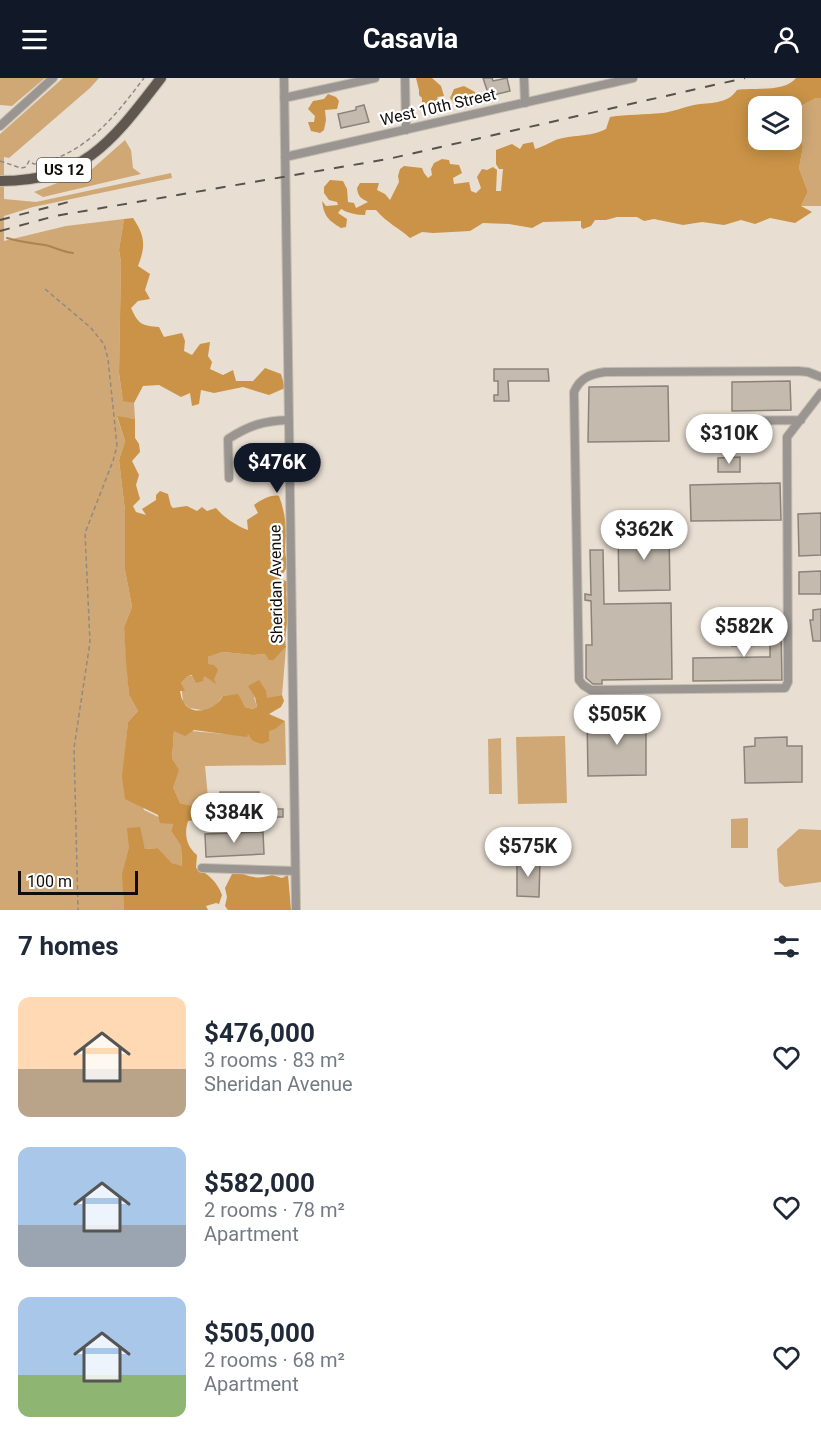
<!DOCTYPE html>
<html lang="en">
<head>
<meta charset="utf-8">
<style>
	:root { --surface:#fff; --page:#f2f2f3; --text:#1f2937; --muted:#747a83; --accent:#111827 }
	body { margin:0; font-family:Roboto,sans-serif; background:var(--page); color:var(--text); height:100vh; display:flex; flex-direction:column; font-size:22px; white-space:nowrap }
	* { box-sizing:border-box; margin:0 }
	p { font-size:20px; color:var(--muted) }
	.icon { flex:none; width:33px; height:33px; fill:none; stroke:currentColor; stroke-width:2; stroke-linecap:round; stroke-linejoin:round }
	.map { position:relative; height:832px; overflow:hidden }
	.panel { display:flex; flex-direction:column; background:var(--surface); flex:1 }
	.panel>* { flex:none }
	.buttons { position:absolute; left:748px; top:18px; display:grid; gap:12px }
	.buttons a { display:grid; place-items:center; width:54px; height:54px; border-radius:12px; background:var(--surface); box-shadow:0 3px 15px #0003; font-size:30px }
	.scale { position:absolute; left:18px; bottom:15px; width:120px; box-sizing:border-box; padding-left:6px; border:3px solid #100d09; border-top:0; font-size:16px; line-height:21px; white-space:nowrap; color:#100d09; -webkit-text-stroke:4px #fff; paint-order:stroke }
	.price { position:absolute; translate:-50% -51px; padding:0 14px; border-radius:21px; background:#fff; color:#222; font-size:20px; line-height:39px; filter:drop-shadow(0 2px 3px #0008) }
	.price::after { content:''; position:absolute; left:50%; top:36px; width:18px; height:14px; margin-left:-9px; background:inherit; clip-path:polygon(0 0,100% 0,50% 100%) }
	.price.active { background:var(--accent); color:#fff }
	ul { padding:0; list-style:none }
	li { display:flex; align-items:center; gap:18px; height:150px; padding:0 18px }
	li span { display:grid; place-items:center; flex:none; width:168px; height:120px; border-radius:12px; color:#555 }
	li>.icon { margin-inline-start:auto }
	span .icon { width:72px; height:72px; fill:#fffc; stroke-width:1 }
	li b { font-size:26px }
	h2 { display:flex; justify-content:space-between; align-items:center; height:72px; padding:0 18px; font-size:26px }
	header { display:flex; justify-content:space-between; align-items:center; height:78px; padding:0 18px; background:var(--accent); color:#fff; font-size:27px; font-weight:700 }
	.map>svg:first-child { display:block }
	.green { fill:#cfa876 }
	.forest { fill:#ca9347; fill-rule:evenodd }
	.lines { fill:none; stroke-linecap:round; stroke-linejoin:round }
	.stream { stroke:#ad844e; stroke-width:2 }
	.building { fill:#c4baae; stroke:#8c8378; stroke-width:1.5 }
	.minor-casing { stroke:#c5bdb2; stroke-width:10 }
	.major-casing { stroke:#c5bdb2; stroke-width:12 }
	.path { stroke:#918a81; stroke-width:1.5; stroke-dasharray:4.5 3; stroke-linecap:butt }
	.minor { stroke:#9a9590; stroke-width:8 }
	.major { stroke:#605850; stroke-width:10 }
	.rail { stroke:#57524b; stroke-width:2; stroke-dasharray:10 10; stroke-linecap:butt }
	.labels { text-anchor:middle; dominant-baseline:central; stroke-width:4.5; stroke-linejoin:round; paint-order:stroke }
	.shield { fill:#fff; stroke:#585653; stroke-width:1.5 }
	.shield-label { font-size:15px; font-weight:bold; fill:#100d09 }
	.street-label { font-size:16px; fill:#100d09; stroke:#fff }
</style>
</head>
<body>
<header><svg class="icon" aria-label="menu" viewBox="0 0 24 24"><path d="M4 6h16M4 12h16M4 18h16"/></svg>Casavia<svg class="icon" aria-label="person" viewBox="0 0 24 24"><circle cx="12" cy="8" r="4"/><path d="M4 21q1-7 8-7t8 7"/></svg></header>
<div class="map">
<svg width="821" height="832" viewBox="0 0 821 832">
	<rect width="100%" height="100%" fill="#e8ded2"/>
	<path class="green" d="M0,0H45L12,28L0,27Z
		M63,0H99L90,10L9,80L4,79V121L36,124L171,95L172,100L33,129L4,138V163L66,148L124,141L119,172L121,184L119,296L123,322L134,325L135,341L117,339L125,363L119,382L125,433V492L132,529L124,549L129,617L138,633L128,644L125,676L144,732L173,746L171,753L181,768L182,789L172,785L158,770L145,771L140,755C120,783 123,799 124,832H0V56Z
		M816,20H821V128H801L808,114L799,90L803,69L792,33Z
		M125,62L131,72L133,90L141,96L43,119L34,114L91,92Z
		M286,569L282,617L267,621L254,619L257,629L253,631L245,629L237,617L223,618L216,627L208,633L189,630L183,624L181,605L188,598L203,597L210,602L213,601L208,586V579L223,574L253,577L265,576L274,582Z
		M285,643L286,687L205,688L209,730L202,736L197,729L180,725L173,709L172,681L174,653C209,651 255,667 285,643Z
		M565,658L567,725L518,726L516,659Z
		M501,660L502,716H489L488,661Z
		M748,740V770H731V741Z
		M799,751L821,752V804L785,809L779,804L777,771Z"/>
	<path class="forest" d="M416,0H432L441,8L444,18L437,19L439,24L435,29L440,32L436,37L430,36L428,28L422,27V20L419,17V12Z
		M796,0H821V20H816L792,33L803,69L799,90L808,114L801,128L812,134L795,145L770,140L755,146L741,142L724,147L702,144L683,147L654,141L644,143L637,139H617L606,142H595L591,148L583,151L581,149V143L543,144L532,150L509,146L483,145L470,153L433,155L422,154L410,160C398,149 388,146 376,132H366L365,137C356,137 348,135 341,131L338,135L347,141L346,149L341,150C328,142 324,138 322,123L326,128L338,127L337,124L329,122L324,115V109L330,102L343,103L347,111L348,124L354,125L356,130L368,124C361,120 358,119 357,110L360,105H379L377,112L385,116L390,122L399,104L398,98L400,91L404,88L422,90L424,95L428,100L432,97L431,91L434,85L442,81L449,82L450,86L459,87L462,95L453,100L454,106L469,104L471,113L476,115L481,110L477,99L482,91L487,92L493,89L497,92L496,113H501L503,91H499L496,86V72L512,66L520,71L523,66L533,64L535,71C544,69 554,61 563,60C577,57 593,58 606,51L610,39C627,36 645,37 662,35C673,34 683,29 694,27C710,24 727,27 737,12C753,9 784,15 796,0ZM792,28V62H759V28Z
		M464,8L475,14L474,25L467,30H458L450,20L454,11Z
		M328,16L336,19L339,23L337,31L325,32L326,42L324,52L320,55L311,53L308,44H314L315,38L308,31L313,23L324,21Z
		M133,140C145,158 146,167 138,188L150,196L145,212L150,221L138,223L131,230C138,246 142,248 159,249L164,259L182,255L185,263L184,273L192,277L200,266L210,264L208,278L212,284L210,291L223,297L233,292L236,303H253L265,290L281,296L285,310L269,317L243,309L214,315L201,312L199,326L192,328L190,315L181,319L159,307L143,308L134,325L123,323L119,295L121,184L119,172L124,141Z
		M117,338L135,341V360L139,366L140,374L132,383L139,397L136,407L140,421L133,428L136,434L146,437L142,431L156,422V417L160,413L168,416L171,428L173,430L187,428L197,433L202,429L207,433L216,430C222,438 238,449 248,452L247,442L258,435L254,427C261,422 272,416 279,418C284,431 286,444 286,458C285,469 284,476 288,487L280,501L289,504L286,516C293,529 283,554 286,569L274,582H269L265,576L253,577L223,574L208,579V586L214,587L218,592L214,601L216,606L204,598L203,603L196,605L192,597L188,598L181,605L185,613H180C181,617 181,620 183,623C191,640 216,632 223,618L238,616L245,629L253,631L257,629L255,619L248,608L259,602L266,613L267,620L282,617L284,623L281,629L269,636L285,643L275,651L269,653V663L262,666L253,663L248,656L247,659L194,652L185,658L174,653L172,681L179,692L173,709L180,725L197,729L202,736L209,730L214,738L213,745L196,742L188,743C184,756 186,768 197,777L196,790C209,796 217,804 222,817L219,826L216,825L206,828L208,832H124L122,796L129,770L127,750L140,749L145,771L158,770L172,785L182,788L181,768L171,753L173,746L160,745L158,737L125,721L122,699L128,644L138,633L129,617L126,584L124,549L132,529L125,492V433L119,382L125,363Z
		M241,795C252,800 260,801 272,797L282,800L288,797L291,832H228L225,828L227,819L225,810L232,796Z"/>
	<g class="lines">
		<path class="stream" d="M7,160C20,164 32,165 45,167C54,169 63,174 73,175"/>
	</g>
	<path class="building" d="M483,0H492L493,3L507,0L510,13L489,18Z
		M364,27L369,44L341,50L338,36L356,32V29Z
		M494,291H548L549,303H508L509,323H494V317H498V303H494Z
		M790,303L791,332L732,333V304Z
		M668,308L669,363L588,364L589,309Z
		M740,379V394H718V380Z
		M780,405L781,442L691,443L690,407Z
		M821,435V477L799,478L798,436Z
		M618,454H669L670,512L619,513Z
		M590,472H603L604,526L671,525L672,601L602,602V606H593L586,600V567H592L591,523L585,522V516L591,517Z
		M821,493V516H799V494Z
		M821,531V563H813L810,542H813V532Z
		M755,534L756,553L781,552L782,602L693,603V580L770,579V567L732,568V554L744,553L743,535Z
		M646,638V697L588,698L587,639Z
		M787,659V668H802V704L745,705L744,669L755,668V660Z
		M220,714H259V731H283V739H220Z
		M263,754L264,776L206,779L205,756Z
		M517,782H540L539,819L517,818Z"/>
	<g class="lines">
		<defs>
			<path id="minor" d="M284,0L296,832
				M405,0L406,52
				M524,0L525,25
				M284,20L375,0
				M0,48L53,0
				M285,79L633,0
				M821,299L808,294L798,293L605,294C590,296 580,300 574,314L579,602L583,607L591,612L785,610L788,604L787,359L821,315
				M735,343L801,342
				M229,400L228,361C250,347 263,343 289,342
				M202,790L295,793"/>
			<path id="major" d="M0,103C85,103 113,62 161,0"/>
		</defs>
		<use href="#minor" class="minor-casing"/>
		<use href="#major" class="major-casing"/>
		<path class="path" d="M0,83L21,90L26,89L29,83L34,86C85,78 115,38 144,0
			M45,211L90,249L104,266L108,281L117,368L113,383L85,455L90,564L74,670L78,832"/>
		<use href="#minor" class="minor"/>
		<use href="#major" class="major"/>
		<path class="rail" d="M0,142L72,123
			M0,153L55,138L388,81L745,0"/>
	</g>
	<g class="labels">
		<rect class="shield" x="37" y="80" width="54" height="24" rx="4.5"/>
		<g class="shield-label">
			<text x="64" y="92">US 12</text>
		</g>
		<g class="street-label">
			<text transform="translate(438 29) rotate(-13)">West 10th Street</text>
			<text transform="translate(276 506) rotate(-91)">Sheridan Avenue</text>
		</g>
	</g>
</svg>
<div class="buttons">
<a><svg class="icon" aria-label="layers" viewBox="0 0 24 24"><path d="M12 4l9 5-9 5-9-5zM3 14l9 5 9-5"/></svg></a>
</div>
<div class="scale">100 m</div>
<b class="price" style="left:729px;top:387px">$310K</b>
<b class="price active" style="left:277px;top:416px">$476K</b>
<b class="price" style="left:644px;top:483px">$362K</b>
<b class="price" style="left:744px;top:580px">$582K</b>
<b class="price" style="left:617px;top:668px">$505K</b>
<b class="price" style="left:234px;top:766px">$384K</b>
<b class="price" style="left:528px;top:800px">$575K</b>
</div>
<section class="panel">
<h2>7 homes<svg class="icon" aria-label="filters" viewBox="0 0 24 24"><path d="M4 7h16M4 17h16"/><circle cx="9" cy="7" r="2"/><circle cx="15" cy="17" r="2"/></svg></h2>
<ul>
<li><span style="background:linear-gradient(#ffd9b3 60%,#b9a48a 0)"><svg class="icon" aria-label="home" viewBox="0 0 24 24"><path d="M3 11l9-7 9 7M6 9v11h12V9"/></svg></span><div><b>$476,000</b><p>3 rooms · 83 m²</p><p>Sheridan Avenue</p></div><svg class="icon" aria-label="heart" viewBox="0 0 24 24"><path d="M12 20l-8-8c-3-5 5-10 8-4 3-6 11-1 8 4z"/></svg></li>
<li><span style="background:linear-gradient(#a9c7e8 65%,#9aa5b1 0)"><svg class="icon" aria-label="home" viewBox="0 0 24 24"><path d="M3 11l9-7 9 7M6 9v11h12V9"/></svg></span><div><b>$582,000</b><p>2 rooms · 78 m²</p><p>Apartment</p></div><svg class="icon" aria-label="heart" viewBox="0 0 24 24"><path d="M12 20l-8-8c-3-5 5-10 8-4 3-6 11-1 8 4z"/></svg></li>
<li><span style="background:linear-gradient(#a9c7e8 65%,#8fb573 0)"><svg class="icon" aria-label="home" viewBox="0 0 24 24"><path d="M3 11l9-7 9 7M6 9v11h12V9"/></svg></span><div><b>$505,000</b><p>2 rooms · 68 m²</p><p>Apartment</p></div><svg class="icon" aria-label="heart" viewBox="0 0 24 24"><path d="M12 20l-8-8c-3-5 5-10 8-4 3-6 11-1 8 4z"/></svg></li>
</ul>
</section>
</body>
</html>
